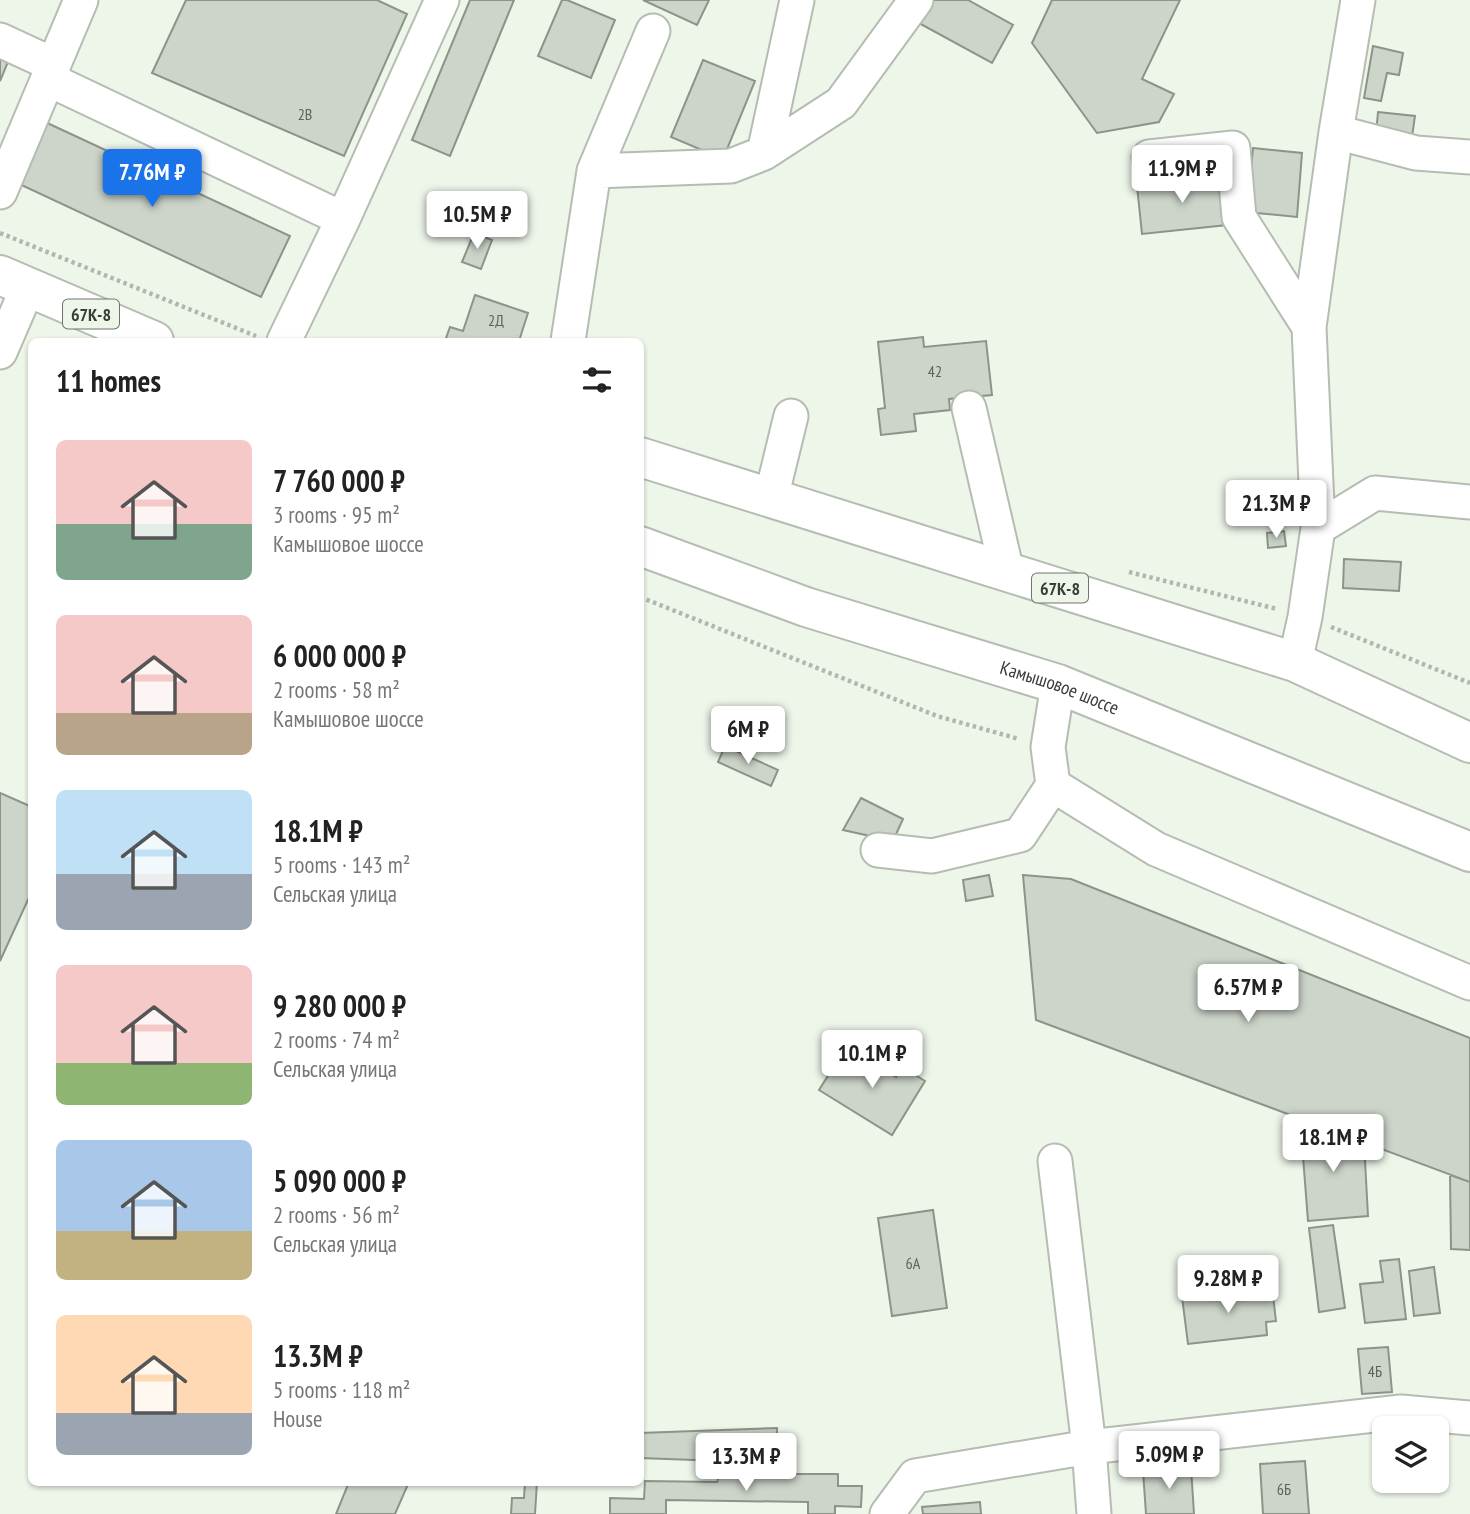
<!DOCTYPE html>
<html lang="en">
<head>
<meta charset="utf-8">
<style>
	:root { --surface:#fff; --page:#f2f2f2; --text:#222; --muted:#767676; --accent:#1a73e8 }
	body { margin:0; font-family:"PT Sans Narrow",sans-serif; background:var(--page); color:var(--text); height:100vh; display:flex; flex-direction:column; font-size:26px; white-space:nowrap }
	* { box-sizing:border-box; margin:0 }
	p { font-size:23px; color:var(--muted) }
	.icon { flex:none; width:38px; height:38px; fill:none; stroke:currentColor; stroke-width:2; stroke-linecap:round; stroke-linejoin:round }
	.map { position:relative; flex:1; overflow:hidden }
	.sheet { position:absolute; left:28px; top:338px; width:616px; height:1148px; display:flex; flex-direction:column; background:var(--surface); border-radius:10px; box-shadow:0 2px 5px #0004 }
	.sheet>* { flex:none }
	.fabs { position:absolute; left:1372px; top:1416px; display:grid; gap:14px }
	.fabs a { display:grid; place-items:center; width:77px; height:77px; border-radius:10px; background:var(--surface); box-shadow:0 2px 5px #0004; font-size:35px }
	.price { position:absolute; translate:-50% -60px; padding:0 16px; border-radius:7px; background:#fff; color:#222; font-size:23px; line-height:46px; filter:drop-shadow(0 2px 4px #0008) }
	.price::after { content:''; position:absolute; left:50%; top:42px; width:21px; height:16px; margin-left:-10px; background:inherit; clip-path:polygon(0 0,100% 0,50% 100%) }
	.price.active { background:var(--accent); color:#fff }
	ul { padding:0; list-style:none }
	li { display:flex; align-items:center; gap:21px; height:175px; padding:0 28px }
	li span { display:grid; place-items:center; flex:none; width:196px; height:140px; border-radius:10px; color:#555 }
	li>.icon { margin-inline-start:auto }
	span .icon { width:84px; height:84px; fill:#fffc; stroke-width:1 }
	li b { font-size:30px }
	h2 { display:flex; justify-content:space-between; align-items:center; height:84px; padding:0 28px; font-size:30px }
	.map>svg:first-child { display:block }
	.building { fill:#cdd5ca; stroke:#8c9489; stroke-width:2 }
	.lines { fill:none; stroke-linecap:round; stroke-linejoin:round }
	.minor-casing { stroke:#b5bcb1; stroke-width:37 }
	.major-casing { stroke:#b5bcb1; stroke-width:42 }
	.path { stroke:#b1b7ae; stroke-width:4.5; stroke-dasharray:3.5 3.5; stroke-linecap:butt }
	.minor { stroke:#fff; stroke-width:33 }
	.major { stroke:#fff; stroke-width:38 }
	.labels { text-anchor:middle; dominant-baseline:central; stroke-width:5; stroke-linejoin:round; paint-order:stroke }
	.number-label { font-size:16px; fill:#5e625c }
	.shield { fill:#eef6ea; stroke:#6f746d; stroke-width:2 }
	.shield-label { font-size:18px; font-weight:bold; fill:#393c38 }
	.street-label { font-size:19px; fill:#393c38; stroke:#eef6ea }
</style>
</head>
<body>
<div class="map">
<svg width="1470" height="1514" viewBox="0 0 1470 1514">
	<rect width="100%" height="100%" fill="#eef6ea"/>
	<path class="building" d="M186,0H377L407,14L344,156L152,73Z
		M470,0H514L450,156L412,140Z
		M562,0H567L615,20L591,78L538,56Z
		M643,0H709L697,25Z
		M929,0H968L1013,25L992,63L917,22Z
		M1052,0H1180L1142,79L1174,94L1159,122L1097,133L1032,43Z
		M1373,46L1403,53L1399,75L1387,73L1381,101L1364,98Z
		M0,52L10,57L0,81Z
		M703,60L755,81L723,159L671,137Z
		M1378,112L1415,116L1412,137L1376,133Z
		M43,121L290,236L261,297L15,182Z
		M1253,148L1302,153L1297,217L1247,212Z
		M1223,177L1227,225L1142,234L1137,186Z
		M474,233L492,240L481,269L462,262Z
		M475,295L528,313L519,341H445L450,327L463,331Z
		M923,337L924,347L986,341L992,395L949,399L950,410L914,414L916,431L881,435L878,409L885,408L878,342Z
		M1284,531L1286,546L1268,548L1267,533Z
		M1344,559L1401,562L1399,591L1343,588Z
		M725,746L778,770L771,786L718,762Z
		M0,793L32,807V891L0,961Z
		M861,798L903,819L893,841L843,830Z
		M989,875L993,896L966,901L963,880Z
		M1023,875L1071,879L1470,1038V1182L1036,1020Z
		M847,1046L896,1077L902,1067L925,1081L892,1135L819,1090Z
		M1300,1118L1364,1142L1368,1216L1308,1221Z
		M1450,1175L1470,1182V1250L1451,1249Z
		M933,1210L947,1308L892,1316L878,1218Z
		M1333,1225L1345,1308L1319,1312L1309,1228Z
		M1399,1259L1406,1319L1365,1323L1360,1284L1383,1282L1380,1261Z
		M1434,1267L1440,1313L1414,1316L1409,1271Z
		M1272,1287L1276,1321L1266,1322L1267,1335L1188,1344L1182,1297Z
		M1388,1347L1392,1392L1362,1394L1358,1349Z
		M777,1428L776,1463L640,1458V1433Z
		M1305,1461L1309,1514H1263L1260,1464Z
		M1191,1467L1194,1514H1146L1143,1471Z
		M720,1474H838V1486H862L861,1507L835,1506V1514H808V1502L666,1500V1514H610V1498L644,1499L645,1481L717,1482Z
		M349,1482H409L395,1514H336Z
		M525,1482H537L535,1514H511L512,1498H524Z
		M980,1502L981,1514H923L922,1507Z"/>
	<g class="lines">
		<defs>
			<path id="minor" d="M0,40L54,65
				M48,79L343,219
				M1336,132L1416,153L1470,157
				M764,153L797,0
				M1149,157L1233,148L1239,217L1309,327
				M594,171L731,166L764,153L841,103L916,0
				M0,192L81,0
				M284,341L343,219L442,0
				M568,341L594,171L653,31
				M0,352L28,287
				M969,408L1007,572
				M771,498L791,416
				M1318,528L1309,327L1336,132L1358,0
				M1295,662L1305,617L1318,528L1375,493L1470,502
				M1058,684L1048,747L1053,785L1156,849L1470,983
				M878,850L932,856L1020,835L1053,785
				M1055,1161L1089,1447L1094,1514
				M887,1514L915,1476L1089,1447L1401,1412L1470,1418"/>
			<g id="major">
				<path d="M0,275L154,341"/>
				<path d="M640,457L1295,662L1470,743"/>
				<path id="s1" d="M640,546L806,607L1058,684L1470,852"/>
			</g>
		</defs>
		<use href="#minor" class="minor-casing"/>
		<use href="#major" class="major-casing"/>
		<path class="path" d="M0,233L256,336
			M1129,572L1277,609
			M640,597L937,716L1019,739
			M1331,627L1470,683"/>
		<use href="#minor" class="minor"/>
		<use href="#major" class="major"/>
	</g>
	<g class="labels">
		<g class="number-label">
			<text x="305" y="114">2В</text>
			<text x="496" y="320">2Д</text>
			<text x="935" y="371">42</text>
			<text x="913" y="1263">6А</text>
			<text x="1375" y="1371">4Б</text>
			<text x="1284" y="1489">6Б</text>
		</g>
		<g class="shield">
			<rect x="63" y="299.5" width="56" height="29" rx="5"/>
			<rect x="1032" y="573.5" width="56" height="29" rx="5"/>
		</g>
		<g class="shield-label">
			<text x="91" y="314">67К-8</text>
			<text x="1060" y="588">67К-8</text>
		</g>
		<g class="street-label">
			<text stroke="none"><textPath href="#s1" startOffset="443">Камышовое шоссе</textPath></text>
		</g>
	</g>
</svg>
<div class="fabs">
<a><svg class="icon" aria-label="layers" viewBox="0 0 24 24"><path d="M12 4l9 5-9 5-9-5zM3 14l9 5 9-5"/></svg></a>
</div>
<b class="price" style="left:1182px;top:205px">11.9M ₽</b>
<b class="price active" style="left:152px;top:209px">7.76M ₽</b>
<b class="price" style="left:477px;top:251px">10.5M ₽</b>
<b class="price" style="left:1276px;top:540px">21.3M ₽</b>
<b class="price" style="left:748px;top:766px">6M ₽</b>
<b class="price" style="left:1248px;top:1024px">6.57M ₽</b>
<b class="price" style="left:872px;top:1090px">10.1M ₽</b>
<b class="price" style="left:1333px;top:1174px">18.1M ₽</b>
<b class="price" style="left:1228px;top:1315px">9.28M ₽</b>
<b class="price" style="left:1169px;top:1491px">5.09M ₽</b>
<b class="price" style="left:746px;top:1493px">13.3M ₽</b>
<section class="sheet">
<h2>11 homes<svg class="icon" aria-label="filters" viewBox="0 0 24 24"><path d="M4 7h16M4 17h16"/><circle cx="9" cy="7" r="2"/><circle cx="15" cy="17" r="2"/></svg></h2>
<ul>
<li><span style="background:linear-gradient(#f6c9c9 60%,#7fa58c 0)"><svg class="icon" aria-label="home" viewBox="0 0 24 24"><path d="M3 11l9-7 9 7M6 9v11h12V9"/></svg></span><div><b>7 760 000 ₽</b><p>3 rooms · 95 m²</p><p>Камышовое шоссе</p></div></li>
<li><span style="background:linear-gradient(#f6c9c9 70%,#b9a48a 0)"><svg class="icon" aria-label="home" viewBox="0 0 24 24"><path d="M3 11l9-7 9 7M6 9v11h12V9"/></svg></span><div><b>6 000 000 ₽</b><p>2 rooms · 58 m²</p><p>Камышовое шоссе</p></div></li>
<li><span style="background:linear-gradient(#bfe0f5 60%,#9aa5b1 0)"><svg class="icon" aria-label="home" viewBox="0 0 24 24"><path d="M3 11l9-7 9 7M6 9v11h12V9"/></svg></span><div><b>18.1M ₽</b><p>5 rooms · 143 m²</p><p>Сельская улица</p></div></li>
<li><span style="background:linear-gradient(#f6c9c9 70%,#8fb573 0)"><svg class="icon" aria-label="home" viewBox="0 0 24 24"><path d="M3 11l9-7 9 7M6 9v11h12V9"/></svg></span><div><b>9 280 000 ₽</b><p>2 rooms · 74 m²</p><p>Сельская улица</p></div></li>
<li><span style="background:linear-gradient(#a9c7e8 65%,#c2b280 0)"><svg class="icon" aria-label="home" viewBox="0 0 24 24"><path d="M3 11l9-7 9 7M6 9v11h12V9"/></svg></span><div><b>5 090 000 ₽</b><p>2 rooms · 56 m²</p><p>Сельская улица</p></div></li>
<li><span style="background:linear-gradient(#ffd9b3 70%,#9aa5b1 0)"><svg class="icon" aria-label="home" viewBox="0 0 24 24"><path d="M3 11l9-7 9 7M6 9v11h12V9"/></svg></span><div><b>13.3M ₽</b><p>5 rooms · 118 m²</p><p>House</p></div></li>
</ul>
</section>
</div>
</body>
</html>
